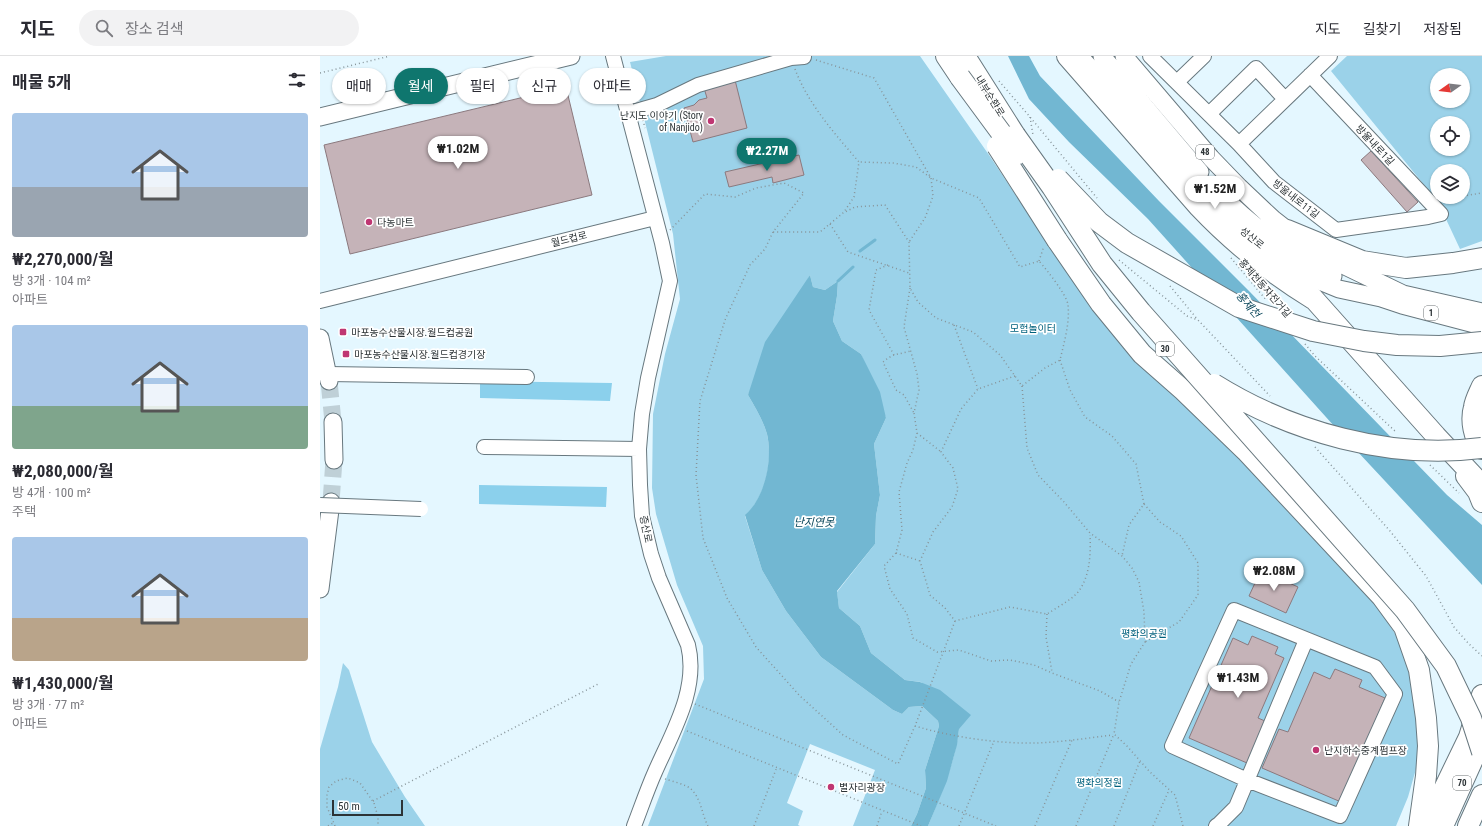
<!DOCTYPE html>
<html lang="ko">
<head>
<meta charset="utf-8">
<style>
	:root { --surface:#fff; --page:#f2f2f3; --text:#2b2b33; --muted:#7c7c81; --line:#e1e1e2; --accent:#0f766e }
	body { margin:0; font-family:"Roboto Condensed","Noto Sans KR",sans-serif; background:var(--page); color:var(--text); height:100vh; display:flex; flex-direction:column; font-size:15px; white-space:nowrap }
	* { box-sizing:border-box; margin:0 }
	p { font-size:13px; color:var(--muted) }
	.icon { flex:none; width:22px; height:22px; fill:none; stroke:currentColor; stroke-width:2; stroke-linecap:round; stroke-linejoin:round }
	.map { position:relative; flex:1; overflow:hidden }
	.drawer { display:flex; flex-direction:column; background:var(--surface); width:320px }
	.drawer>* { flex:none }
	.hud { position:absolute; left:12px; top:12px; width:380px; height:36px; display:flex; gap:8px }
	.needle { width:26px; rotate:256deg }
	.buttons { position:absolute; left:1110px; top:12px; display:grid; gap:8px }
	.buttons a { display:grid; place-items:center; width:40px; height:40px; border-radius:50%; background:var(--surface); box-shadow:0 1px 3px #0004; font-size:20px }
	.scale { position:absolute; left:12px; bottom:10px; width:71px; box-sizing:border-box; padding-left:4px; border:2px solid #2c3336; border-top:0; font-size:11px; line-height:14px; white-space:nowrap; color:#2c3336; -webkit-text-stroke:3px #fff; paint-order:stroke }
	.price { position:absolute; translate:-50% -34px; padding:0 9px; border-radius:14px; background:#fff; color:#222; font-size:13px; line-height:26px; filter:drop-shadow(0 1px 2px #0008) }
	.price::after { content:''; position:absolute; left:50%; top:24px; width:12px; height:9px; margin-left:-6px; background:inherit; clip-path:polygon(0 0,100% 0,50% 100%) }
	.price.current { background:var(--accent); color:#fff }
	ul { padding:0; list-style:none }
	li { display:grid; align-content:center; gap:8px; height:212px; padding:0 12px }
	li span { display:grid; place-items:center; height:124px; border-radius:4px; color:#555 }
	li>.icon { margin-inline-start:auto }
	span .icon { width:72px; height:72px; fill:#fffc; stroke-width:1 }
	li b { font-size:17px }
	h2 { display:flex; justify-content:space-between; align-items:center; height:48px; padding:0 12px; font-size:17px }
	.chip { padding:0 14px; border-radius:18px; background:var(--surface); box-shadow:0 1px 3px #0004; font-size:14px; line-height:36px }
	.chip.current { background:var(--accent); color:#fff }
	header { display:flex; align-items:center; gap:24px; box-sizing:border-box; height:56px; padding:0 20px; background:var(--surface); border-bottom:1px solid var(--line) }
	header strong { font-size:19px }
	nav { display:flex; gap:22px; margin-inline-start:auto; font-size:14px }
	.search { width:280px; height:36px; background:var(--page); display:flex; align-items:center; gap:10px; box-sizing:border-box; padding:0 14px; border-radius:22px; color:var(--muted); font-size:15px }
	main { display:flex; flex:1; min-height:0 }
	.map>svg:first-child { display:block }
	.green { fill:#9bd2e9; fill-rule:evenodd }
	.forest { fill:#8bd0ec }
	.water { fill:#72b7d2 }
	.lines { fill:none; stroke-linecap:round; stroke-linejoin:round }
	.stream { stroke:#72b7d2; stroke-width:3 }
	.building { fill:#c5b3b8; stroke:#8b797e }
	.major-tunnel { stroke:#bfd0d7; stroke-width:17; stroke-dasharray:17 8; stroke-linecap:butt }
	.minor-casing { stroke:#68787f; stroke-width:16 }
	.major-casing { stroke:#68787f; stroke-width:19 }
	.highway-casing { stroke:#68787f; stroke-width:22 }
	.path { stroke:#879499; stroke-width:1.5; stroke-dasharray:1 3; stroke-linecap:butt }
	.minor { stroke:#fff; stroke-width:14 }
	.major { stroke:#fff; stroke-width:17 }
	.highway { stroke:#fff; stroke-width:20 }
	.minor-bridge-casing { stroke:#68787f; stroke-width:16; stroke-linecap:butt }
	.highway-bridge-casing { stroke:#68787f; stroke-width:22; stroke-linecap:butt }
	.minor-bridge { stroke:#fff; stroke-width:14 }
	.highway-bridge { stroke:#fff; stroke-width:20 }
	.poi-dot { fill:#bf3672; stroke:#fff; stroke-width:1.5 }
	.labels { text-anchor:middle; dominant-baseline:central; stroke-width:3.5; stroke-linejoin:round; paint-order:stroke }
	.shield { fill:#fff; stroke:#6b7072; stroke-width:1 }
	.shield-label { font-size:9px; font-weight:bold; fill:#2c3336 }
	.street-label { font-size:10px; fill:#2c3336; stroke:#fff }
	.poi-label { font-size:10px; fill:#2c3336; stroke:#fff; text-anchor:start }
	.park-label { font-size:10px; fill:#00617d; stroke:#fff }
	.water-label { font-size:11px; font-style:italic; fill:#084559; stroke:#fff }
</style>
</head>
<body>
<header>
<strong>지도</strong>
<div class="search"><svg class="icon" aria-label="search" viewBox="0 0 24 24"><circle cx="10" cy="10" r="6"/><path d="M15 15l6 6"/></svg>장소 검색</div>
<nav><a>지도</a><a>길찾기</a><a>저장됨</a></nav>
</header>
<main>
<section class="drawer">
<h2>매물 5개<svg class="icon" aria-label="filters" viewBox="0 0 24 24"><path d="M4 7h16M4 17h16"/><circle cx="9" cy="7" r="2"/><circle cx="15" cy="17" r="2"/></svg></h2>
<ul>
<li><span style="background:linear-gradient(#a9c7e8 60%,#9aa5b1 0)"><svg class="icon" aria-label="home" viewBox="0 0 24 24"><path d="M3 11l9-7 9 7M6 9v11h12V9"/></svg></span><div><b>₩2,270,000/월</b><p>방 3개 · 104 m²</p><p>아파트</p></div></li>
<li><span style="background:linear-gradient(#a9c7e8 65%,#7fa58c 0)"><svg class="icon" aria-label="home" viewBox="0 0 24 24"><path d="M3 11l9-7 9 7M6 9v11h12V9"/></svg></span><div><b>₩2,080,000/월</b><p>방 4개 · 100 m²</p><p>주택</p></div></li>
<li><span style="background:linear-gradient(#a9c7e8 65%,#b9a48a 0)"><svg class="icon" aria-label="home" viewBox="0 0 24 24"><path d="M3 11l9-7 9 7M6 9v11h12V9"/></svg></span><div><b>₩1,430,000/월</b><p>방 3개 · 77 m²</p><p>아파트</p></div></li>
</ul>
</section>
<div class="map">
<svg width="1162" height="770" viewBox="0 0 1162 770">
	<rect width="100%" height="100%" fill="#e4f7ff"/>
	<path class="green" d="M346,0H600L669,99L739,204L795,277L908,389L1055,547L1076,579L1090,609L1100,682L1096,713L1088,741L1076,770H608C621,738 635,707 639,673L601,626L585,624L551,597L540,570L519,552L517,536L555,488L556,460L560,439L554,388L566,362L541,298L522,285L513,265L517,240L518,225L505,234L493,231L490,219L428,339C435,351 443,364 447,378C453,405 446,441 425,460L442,514L466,555L501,601L573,654L582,658L589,651L602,650L618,665L619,670L605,714L606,732L597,758L591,770H533L555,714L490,688L467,747L483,755L478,769L480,770H328L384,623L383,590L357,529L336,458L332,432L333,358L345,298L360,243L353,178L310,6Z
		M1027,0H1162V185L1140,193L1118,146L1011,15ZM1117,19H1143V45H1117ZM1117,67H1143V93H1117ZM1117,115H1143V141H1117Z
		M23,607L29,614L52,686L85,741L105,770H0V693L18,631Z"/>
	<path class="forest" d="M160,325L292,327L290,345L160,342Z
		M159,429L287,431L286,451L159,448Z"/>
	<path class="water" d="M688,0H709L720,20L839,145L930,236L1127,439L1162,469V529L1023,380L828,163L749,86L709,43Z
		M490,219L493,231L505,234L518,225L517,240L513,265L522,285L541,298L560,336L566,362L554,388L560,439L556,460L555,488L517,535L519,552L540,570L551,597L585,624L600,626L620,634L651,659L639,673L637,689L627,725L608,770H591L597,758L606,732L605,714L619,670L618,665L602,650L589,651L582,658L573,654L501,601L466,555L442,514L425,459C445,442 453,404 447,378C443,364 435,351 428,339L445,286Z"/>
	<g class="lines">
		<path class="stream" d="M540,195L555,184
			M518,225L533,211"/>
	</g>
	<path class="building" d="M415,24L427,72L373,86L364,52L374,49L379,44L387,42L384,32Z
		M246,31L272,139L30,198L4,89Z
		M1051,95L1098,146L1087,156L1041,104Z
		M479,99L484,119L453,127L452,121L409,131L405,116Z
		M941,514L978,531L966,557L929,540Z
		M932,580L958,591L955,598L964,602L938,662L945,665L927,707L869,682L913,582L928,589Z
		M1015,613L1042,624L1039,631L1065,642L1021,746L942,712L959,673L968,676L994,616L1010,623Z"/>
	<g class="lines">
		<path class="major-tunnel" d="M9,325L13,366
			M11,446L14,404"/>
		<defs>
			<path id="minor" d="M293,0L342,187L350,225L328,322L322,358L319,393L320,429L322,460L331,498L339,522L368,589C379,633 352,677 335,716C327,734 321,752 314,770
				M830,0L919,88L954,126L1016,174L1108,161L1121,158L990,19
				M857,26L884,0
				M309,57L337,49L378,29L471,2L484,1
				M889,58L936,12L965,43
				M919,88L1010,0
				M0,245L335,162
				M8,318L207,321
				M164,391L319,393
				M914,554L1055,611L1075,638L1020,760L927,724L852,690Z
				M896,770L899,768L916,751L986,584"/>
			<path id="major" d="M782,0L880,116
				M804,0L891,102L919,131L953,163L994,195L1083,238L1162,256
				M762,3L909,163L970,213L1019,233L1061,242L1082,249L1162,270
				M0,61L251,0
				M898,136C930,169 972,200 1013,220
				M0,282L9,325
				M13,366L14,404
				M0,533L11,446"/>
			<path id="highway" d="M626,0L640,21
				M645,0L695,79
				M747,0L879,151C913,187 951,217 993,243
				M967,174L1042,205L1086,212L1133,207L1162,202
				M737,184L781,248L822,298L864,335L926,395L1062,541L1084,571L1099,614L1106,662L1108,690L1106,720L1099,770
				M985,233L1116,380L1162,429
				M1162,330C1159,337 1155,344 1154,351C1150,365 1154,382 1162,393
				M1146,420L1158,436L1162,446
				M1106,770L1149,681L1162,639
				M1123,770L1159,690
				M1148,770L1162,739"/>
		</defs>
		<use href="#minor" class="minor-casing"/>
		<use href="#major" class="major-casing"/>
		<use href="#highway" class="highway-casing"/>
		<path class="path" d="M496,4L554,22L611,122L613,140L605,162L589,186
			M475,13C488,48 515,78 539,106L534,141L524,156
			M0,17L70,0
			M679,25L710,61L777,142
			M710,61L713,79
			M323,64L325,72
			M1143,140L1162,137
			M510,168L528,196L589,217
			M350,174L385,138L415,141L436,132L464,127L484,137L453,176H500L523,157L535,151L565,149L589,186L590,232L598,246L616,262L653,276L680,299L702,330L725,312L740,304C744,287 750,267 748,249C747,239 726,213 719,205L700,211L659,142L611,122L596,111L573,107L539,106
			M453,176L445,193L430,209L405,264L380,345L376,419L383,482L407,542L436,591L480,640L523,679L578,708L595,670L635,565
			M911,202L947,245
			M799,204L867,260L878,264L950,340
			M719,205L724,190
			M568,209L556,214L549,254L574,299L591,295
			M850,230L878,264
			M590,232L584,271L597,318L599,334L594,357L597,377L593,394L587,407L579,436L582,474L576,497L564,510L570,533L587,558L593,582L617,596L639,594L671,605L690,604L714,609L732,617L780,635L799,646
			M634,269L658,333
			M985,288L995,300L1076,376
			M574,299L568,302L563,306L576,334L584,339L594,357
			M740,304L750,334L765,361L792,380L816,408L824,448L809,469L802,500
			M695,320L658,333L641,353L621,396L633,412L638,433L632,451L613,476L600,505L610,539L625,552L635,565L690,551L727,558C735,553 745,547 753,541C770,527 771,499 770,479
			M702,330L707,392L718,419L744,446L770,477L802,500L812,512L819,526L824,556L825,586L811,608L799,646L794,678L807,690L830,716L855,739L863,770
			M597,377L620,395
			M995,391L1070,475L1106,520L1134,571L1149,588L1162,600
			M1110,409L1139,437
			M824,448L840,466L861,480L878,507V539L859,566L825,586
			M576,497L600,505
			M727,558L726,581L732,616
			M375,648L676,770
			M595,670C632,681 678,688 717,687C742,686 768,682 793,679
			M367,675L601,770
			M345,723C352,725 367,729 371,733C381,742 382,759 388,770
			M53,745L280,627
			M8,770L13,767
			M15,770L7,751V739L9,731L16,725L28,722L40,727L54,747L58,761V770
			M434,770L457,711
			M557,770L562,755
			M639,770L674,685
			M715,770L752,684
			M756,770L794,678
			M794,770L820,705
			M833,770L849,734"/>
		<use href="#minor" class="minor"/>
		<use href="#major" class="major"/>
		<use href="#highway" class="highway"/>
		<defs>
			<path id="minor-bridge" d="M0,449L101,453"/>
			<path id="highway-bridge" d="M640,21L682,78L696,99
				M695,79L732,131L782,208L821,256L1085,554L1126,610L1151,662L1162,696
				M677,90L737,184
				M738,123L779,166L807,187L919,251L993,275L1044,285L1077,289L1120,290L1162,286
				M894,328C971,376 1070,404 1162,392"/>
		</defs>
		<use href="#minor-bridge" class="minor-bridge-casing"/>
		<use href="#highway-bridge" class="highway-bridge-casing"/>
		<use href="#minor-bridge" class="minor-bridge"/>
		<use href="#highway-bridge" class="highway-bridge"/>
	</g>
	<g class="poi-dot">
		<circle cx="391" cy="65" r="4"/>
		<circle cx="49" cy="166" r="4"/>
		<rect x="19" y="272" width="8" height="8" rx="2"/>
		<rect x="22" y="294" width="8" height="8" rx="2"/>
		<circle cx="996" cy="694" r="4"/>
		<circle cx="511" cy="731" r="4"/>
	</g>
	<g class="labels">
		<g class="shield">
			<rect x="876" y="89" width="18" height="14" rx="3"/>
			<rect x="1104" y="250" width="14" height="14" rx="3"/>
			<rect x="836" y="286" width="18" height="14" rx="3"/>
			<rect x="1133" y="720" width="18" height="14" rx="3"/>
		</g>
		<g class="shield-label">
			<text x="885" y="96">48</text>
			<text x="1111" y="257">1</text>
			<text x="845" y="293">30</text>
			<text x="1142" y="727">70</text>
		</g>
		<g class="street-label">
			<text transform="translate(670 40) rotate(58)">내부순환로</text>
			<text transform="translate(1055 89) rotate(47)">방울내로1길</text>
			<text transform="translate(976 143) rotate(38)">방울내로11길</text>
			<text transform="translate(932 182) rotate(39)">성산로</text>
			<text transform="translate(249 183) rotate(-14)">월드컵로</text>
			<text transform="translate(945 232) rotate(49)">홍제천동자전거길</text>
			<text transform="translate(326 473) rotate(78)">증산로</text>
		</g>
		<g class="poi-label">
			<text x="383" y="59" text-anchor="end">난지도 이야기 (Story<tspan x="383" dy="12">of Nanjido)</tspan></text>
			<text x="57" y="166">다농마트</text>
			<text x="31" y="276">마포농수산물시장.월드컵공원</text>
			<text x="34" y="298">마포농수산물시장.월드컵경기장</text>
			<text x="1004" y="694">난지하수중계펌프장</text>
			<text x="519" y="731">별자리광장</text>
		</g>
		<g class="park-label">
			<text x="713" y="272">모험놀이터</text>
			<text x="824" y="577">평화의공원</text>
			<text x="779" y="726">평화의정원</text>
		</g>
		<g class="water-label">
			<text transform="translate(928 249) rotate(49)">홍제천</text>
			<text x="494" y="466">난지연못</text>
		</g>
	</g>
</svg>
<div class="buttons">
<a><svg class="needle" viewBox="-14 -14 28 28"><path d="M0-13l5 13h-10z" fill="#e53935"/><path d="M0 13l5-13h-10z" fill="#7c7c81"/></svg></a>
<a><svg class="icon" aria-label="locate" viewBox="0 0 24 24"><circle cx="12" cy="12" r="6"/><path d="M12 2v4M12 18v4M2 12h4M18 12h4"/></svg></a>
<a><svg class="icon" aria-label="layers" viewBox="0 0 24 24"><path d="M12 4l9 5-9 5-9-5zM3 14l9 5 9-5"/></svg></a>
</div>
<div class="scale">50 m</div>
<b class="price" style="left:138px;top:114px">₩1.02M</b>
<b class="price current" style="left:447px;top:116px">₩2.27M</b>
<b class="price" style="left:895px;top:154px">₩1.52M</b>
<b class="price" style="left:954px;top:536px">₩2.08M</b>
<b class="price" style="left:918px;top:643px">₩1.43M</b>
<div class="hud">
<a class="chip">매매</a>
<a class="chip current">월세</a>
<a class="chip">필터</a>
<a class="chip">신규</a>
<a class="chip">아파트</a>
</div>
</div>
</main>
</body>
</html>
